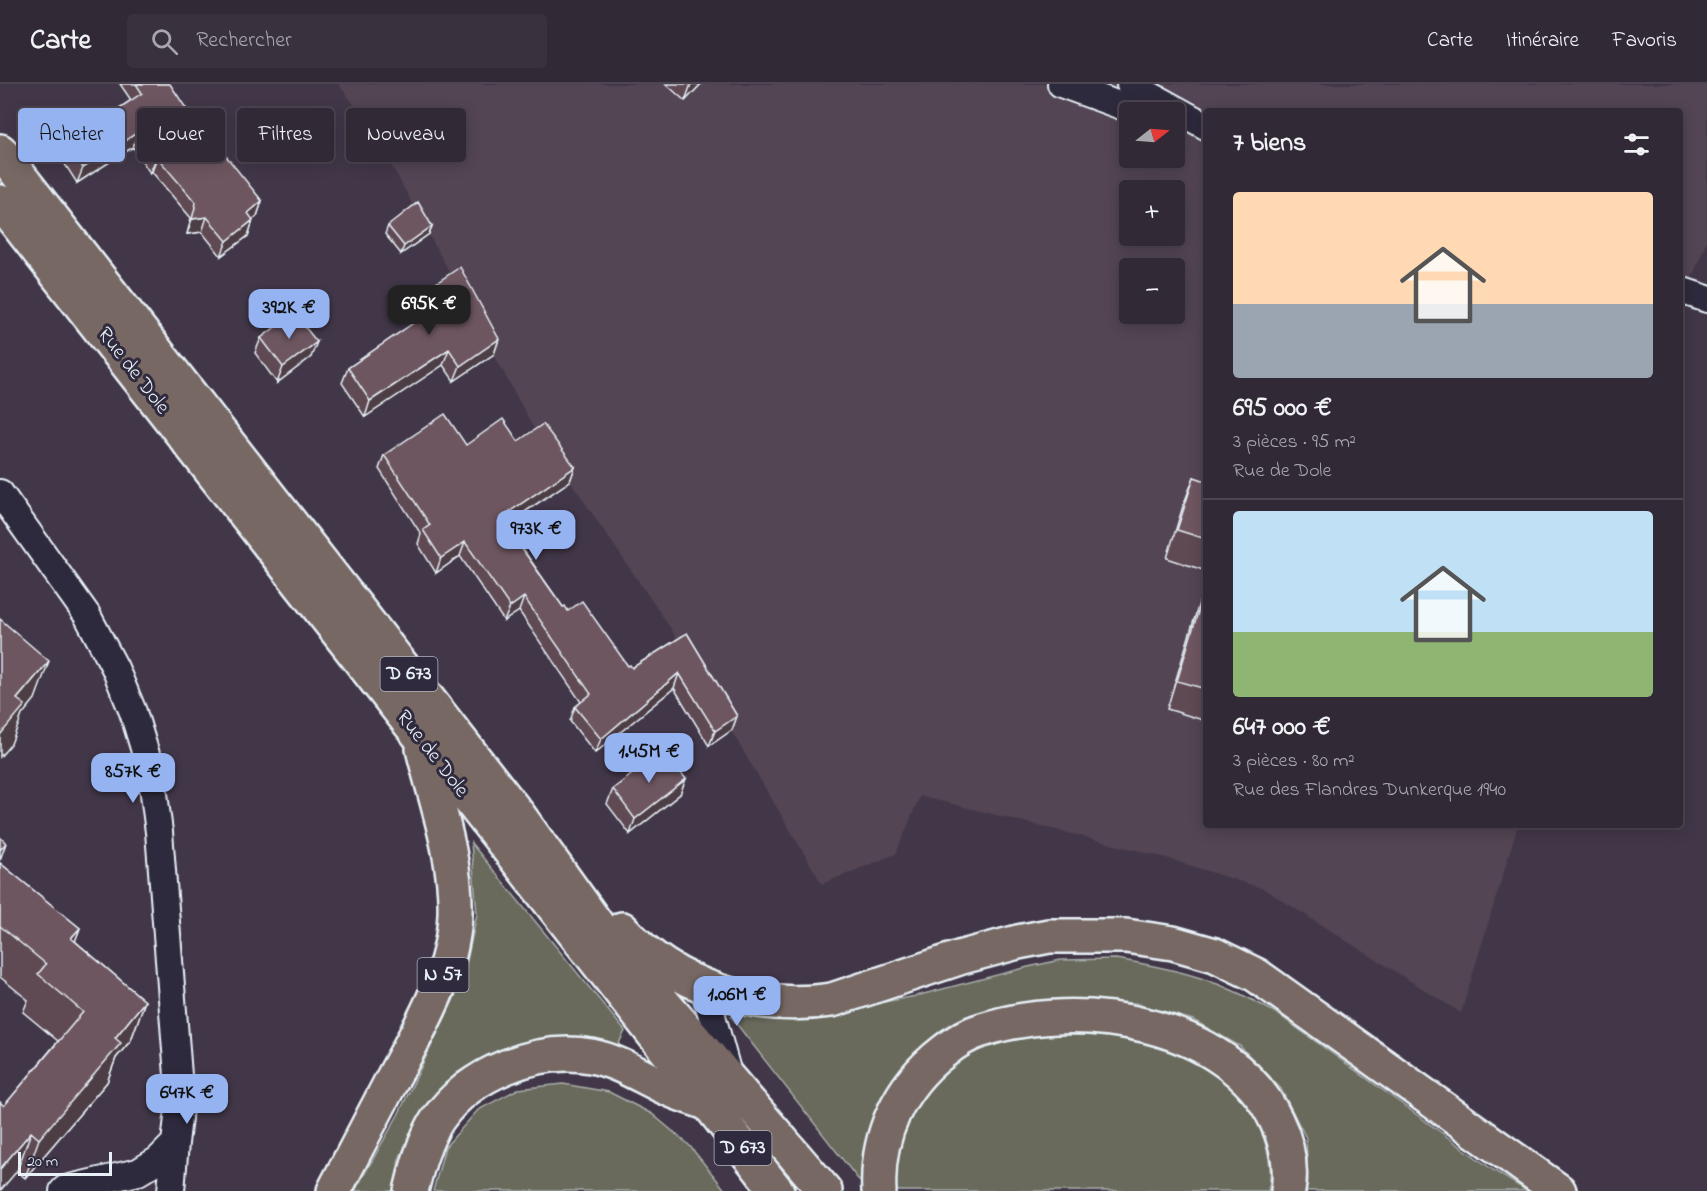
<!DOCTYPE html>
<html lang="fr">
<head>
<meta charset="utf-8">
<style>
	:root { --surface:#322936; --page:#3a313e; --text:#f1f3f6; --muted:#a8a6ad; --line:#4d4551; --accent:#95b2f1 }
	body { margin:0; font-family:"Indie Flower",sans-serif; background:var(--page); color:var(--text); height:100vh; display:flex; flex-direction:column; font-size:22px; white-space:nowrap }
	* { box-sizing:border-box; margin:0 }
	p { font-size:20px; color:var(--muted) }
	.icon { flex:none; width:33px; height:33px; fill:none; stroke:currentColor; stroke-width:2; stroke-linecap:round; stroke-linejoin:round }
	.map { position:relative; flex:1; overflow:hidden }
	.panel { position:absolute; left:1203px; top:24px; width:480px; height:720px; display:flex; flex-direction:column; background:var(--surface); border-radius:6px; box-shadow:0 3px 15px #0003,0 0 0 2px var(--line) }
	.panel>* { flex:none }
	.guide { position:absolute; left:18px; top:24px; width:570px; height:54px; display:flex; gap:12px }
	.needle { width:39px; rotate:73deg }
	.buttons { position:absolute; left:1119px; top:18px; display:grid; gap:12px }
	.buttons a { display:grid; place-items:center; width:66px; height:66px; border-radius:6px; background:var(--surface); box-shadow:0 3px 15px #0003,0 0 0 2px var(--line); font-size:30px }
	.scale { position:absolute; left:18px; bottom:15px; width:94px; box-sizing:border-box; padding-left:6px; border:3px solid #e8f1f8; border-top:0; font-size:16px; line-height:21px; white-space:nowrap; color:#e8f1f8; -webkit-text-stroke:4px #2f2a3d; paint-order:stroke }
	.price { position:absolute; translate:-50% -51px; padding:0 14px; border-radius:12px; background:var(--accent); color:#111; font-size:20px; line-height:39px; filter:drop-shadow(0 2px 3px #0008) }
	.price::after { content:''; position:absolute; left:50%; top:36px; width:18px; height:14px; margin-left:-9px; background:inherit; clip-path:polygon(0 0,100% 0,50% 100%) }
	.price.current { background:#222; color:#fff }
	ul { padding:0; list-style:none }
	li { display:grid; align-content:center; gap:12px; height:318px; padding:0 30px }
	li+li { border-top:2px solid var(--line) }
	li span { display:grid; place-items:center; height:186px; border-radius:6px; color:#555 }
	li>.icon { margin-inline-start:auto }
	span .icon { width:108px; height:108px; fill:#fffc; stroke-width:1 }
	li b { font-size:26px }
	h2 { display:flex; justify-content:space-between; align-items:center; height:72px; padding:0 30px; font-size:26px }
	.chip { padding:0 21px; border-radius:6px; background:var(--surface); box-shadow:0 3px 15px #0003,0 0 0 2px var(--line); font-size:21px; line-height:54px }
	.chip.current { background:var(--accent); color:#111 }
	header { display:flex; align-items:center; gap:36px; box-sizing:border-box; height:84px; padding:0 30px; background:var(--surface); border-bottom:2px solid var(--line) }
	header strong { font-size:28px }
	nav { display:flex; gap:33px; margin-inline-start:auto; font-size:21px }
	.search { width:420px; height:54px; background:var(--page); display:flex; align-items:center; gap:15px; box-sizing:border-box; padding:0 21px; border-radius:6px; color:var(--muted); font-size:22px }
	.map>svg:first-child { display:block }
	.built { fill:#524453; fill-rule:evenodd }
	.green { fill:#696a5c; stroke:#a8aeaa; stroke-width:1.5 }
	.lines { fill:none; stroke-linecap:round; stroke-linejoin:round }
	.minor-casing { stroke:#e8f1f8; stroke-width:30 }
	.primary-casing { stroke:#e8f1f8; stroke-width:38 }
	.minor { stroke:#2f2a3d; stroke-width:26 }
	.primary { stroke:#776864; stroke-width:33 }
	.wall { fill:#5f4a53; stroke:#e8f1f8; stroke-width:1.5 }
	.shaded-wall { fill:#4d3c44; stroke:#e8f1f8; stroke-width:1.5 }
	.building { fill:#6e5661; stroke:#e8f1f8; stroke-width:1.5 }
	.labels { text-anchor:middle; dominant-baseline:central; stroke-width:6; stroke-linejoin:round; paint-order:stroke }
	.shield { fill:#2f2a3d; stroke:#b0b5c0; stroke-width:1.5 }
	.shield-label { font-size:20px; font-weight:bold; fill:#e8f1f8 }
	.street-label { font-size:21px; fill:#e8f1f8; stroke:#2f2a3d }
</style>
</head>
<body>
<header>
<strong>Carte</strong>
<div class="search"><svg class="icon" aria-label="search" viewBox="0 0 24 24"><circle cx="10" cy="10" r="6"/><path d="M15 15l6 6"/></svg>Rechercher</div>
<nav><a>Carte</a><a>Itinéraire</a><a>Favoris</a></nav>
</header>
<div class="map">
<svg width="1707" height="1107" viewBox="0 0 1707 1107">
	<rect width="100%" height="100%" fill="#423748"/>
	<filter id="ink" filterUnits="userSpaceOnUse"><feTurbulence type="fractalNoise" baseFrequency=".0167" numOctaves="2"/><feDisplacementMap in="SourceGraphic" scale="12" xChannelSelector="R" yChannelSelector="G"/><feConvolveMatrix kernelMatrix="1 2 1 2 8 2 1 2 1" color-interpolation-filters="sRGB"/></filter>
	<g filter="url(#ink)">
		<path class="built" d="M338,0H1707V156L1680,224V27H1206V741H1518L1461,929L1264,805L1163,773L920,712L896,770L822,800L669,542L532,341L368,38ZM1130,28H1174V74H1130ZM1130,106H1174V152H1130ZM1130,184H1174V230H1130Z"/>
		<path class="green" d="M471,759L625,947L617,963L588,954L545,956L504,965L458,988L421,1029L399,1075L394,1107H355L398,1031L463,896L477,830Z
			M1116,875C1181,886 1222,896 1279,931L1493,1086L1527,1107H1306L1308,1097L1306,1054L1281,1005L1240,962L1193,936L1135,919L1087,916L1032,918L1005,922L979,928L954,940L932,954L906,979L885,1007L872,1034L866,1063L861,1099L731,933L741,926L868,921L916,912L1028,883L1061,876Z
			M1043,951C1079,951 1123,950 1157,960C1166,963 1174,968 1182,972C1223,991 1254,1017 1266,1062C1270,1076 1272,1092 1268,1107H896C893,1037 929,980 998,959C1012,955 1029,954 1043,951Z
			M563,1000L609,1008L652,1030L689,1061L726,1107H433L445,1063L478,1026L518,1005Z"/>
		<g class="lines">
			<defs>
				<path id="minor" d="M1061,0L1138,28
					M1130,0L1206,42
					M1680,206L1707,215
					M0,409L87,531L115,584L133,628L151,687L159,748L180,1017L175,1059
					M704,903L728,990
					M63,1107L65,1105L138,1088L158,1076L175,1059L171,1107"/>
				<path id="primary" d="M0,67L520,733L601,846L825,1107
					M0,118L777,1107
					M622,845C675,904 754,927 832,916L962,873L1018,858L1049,852H1126L1173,859L1215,871L1256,891L1559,1107
					M334,1107C354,1068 375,1029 395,990C422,940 453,888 455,830C457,775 436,718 423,665
					M411,1107C417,1083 424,1056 438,1035C470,989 536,963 591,972C617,977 639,991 662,1002C677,1010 693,1014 709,1020
					M879,1107C876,1052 899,1002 943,968C954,959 968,950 982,946C1078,914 1229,937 1276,1036C1287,1058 1292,1082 1288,1107"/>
			</defs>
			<use href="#minor" class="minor-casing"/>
			<use href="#primary" class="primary-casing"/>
			<use href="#minor" class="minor"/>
			<use href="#primary" class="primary"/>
		</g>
		<path class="wall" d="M120,0H169L217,71L262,117L257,132L253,135V136L248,152L221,172L202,148L187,150L191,134L152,88L150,89L133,63L77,99L61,74L67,59L131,16Z
			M666,0H701L685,17Z
			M388,142H432L429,150L401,170L385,150Z
			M414,214L499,255L494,270L454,297L443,281L365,333L342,299L348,284L415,238L409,229Z
			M261,254L311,273L277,299L255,269Z
			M518,357L575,383L570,397L506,441L563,523L628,582L632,584L687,549L737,632L732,646L709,662L674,604L595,669L570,637L575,623L581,618L519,527L504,537L460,472L436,489L418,460L421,450L379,385L384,371L466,361Z
			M1194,393L1206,397V487L1167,474L1183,422Z
			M1206,496V637L1167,625Z
			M613,705L680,710L630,750L607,720Z
			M0,779L80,844L75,857L145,917L131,956L116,974L107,998L25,1094L17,1087L4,1022L58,957L23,928L28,916L0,893Z"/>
		<path class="shaded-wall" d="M691,0H701L685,17Z
			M138,48L133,63L77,99L83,84Z
			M157,73L152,88L150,89L156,74Z
			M262,117L257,132L242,144L248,129Z
			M207,133L202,148L187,150L192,135Z
			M253,136L248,152L221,172L227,157Z
			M432,142L429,150L401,170L404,162Z
			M499,255L494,270L454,297L460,282Z
			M317,258L311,273L277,299L283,283Z
			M449,265L443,281L365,333L370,317Z
			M575,383L570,397L495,448L500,434Z
			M465,458L460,472L436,489L441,474Z
			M524,513L519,527L504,537L510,523Z
			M49,577L35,615L22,631L11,660L0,673V651L17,615Z
			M679,589L674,604L595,669L601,655Z
			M737,632L732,646L709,662L715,647Z
			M686,695L680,710L630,750L635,735Z
			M6,759L0,776V766Z
			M80,844L66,882L71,854Z
			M145,917L131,956L116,974L107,998L25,1094L39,1055L115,954Z
			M31,1048L17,1087L0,1107V1085Z"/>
		<path class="building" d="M136,0H170L217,71L222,67L262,117L248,129L253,136L227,157L207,133L192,135L196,119L157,73L156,74L138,48L83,84L67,59L142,9Z
			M418,118L432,142L404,162L388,142Z
			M460,183L499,255L460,282L449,265L370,317L348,284L425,231L414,214Z
			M294,229L317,258L283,283L261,254Z
			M445,330L466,361L503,335L518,357L543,340L575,383L500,434L563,523L565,522L568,527L582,517L628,582L630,581L632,584L687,549L737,632L715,647L679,589L601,655L575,623L591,610L524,513L510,523L465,458L441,474L423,446L430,441L384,371Z
			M1194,393L1206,397V455L1177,446Z
			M1206,502V605L1177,597Z
			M0,535L49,577L17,615L25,621L0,651Z
			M663,666L686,695L635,735L613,705Z
			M0,753L6,759L0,766Z
			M0,779L80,844L71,854L145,917L115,954L121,959L39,1055L31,1048L0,1085V1018L4,1022L83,928L38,890L46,880L0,842Z"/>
	</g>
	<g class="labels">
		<g class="shield">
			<rect x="380.5" y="573" width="57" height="34" rx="4.5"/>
			<rect x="417.5" y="874" width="51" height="34" rx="4.5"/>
			<rect x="714.5" y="1047" width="57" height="34" rx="4.5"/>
		</g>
		<g class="shield-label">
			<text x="409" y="590">D 673</text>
			<text x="443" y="891">N 57</text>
			<text x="743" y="1064">D 673</text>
		</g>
		<g class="street-label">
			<text transform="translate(133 287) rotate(52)">Rue de Dole</text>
			<text transform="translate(432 670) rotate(52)">Rue de Dole</text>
		</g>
	</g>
</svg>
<div class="buttons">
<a><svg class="needle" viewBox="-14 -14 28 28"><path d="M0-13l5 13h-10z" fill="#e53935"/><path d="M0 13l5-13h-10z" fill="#a8a6ad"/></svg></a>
<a>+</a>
<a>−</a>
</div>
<div class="scale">20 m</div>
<b class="price current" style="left:429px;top:252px">695K €</b>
<b class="price" style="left:289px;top:256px">392K €</b>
<b class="price" style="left:536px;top:477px">973K €</b>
<b class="price" style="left:649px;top:700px">1.45M €</b>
<b class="price" style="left:133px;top:720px">857K €</b>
<b class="price" style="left:737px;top:943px">1.06M €</b>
<b class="price" style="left:187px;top:1041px">647K €</b>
<div class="guide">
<a class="chip current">Acheter</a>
<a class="chip">Louer</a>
<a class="chip">Filtres</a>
<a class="chip">Nouveau</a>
</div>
<section class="panel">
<h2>7 biens<svg class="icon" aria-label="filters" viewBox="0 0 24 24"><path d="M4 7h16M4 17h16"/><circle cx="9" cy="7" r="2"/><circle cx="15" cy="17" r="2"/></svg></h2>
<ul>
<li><span style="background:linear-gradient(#ffd9b3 60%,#9aa5b1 0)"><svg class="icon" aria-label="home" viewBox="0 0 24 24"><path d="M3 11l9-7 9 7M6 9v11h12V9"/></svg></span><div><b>695 000 €</b><p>3 pièces · 95 m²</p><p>Rue de Dole</p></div></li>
<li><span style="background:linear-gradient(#bfe0f5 65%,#8fb573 0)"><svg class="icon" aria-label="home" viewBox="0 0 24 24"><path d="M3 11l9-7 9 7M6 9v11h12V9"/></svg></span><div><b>647 000 €</b><p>3 pièces · 80 m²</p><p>Rue des Flandres Dunkerque 1940</p></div></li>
</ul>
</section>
</div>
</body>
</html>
